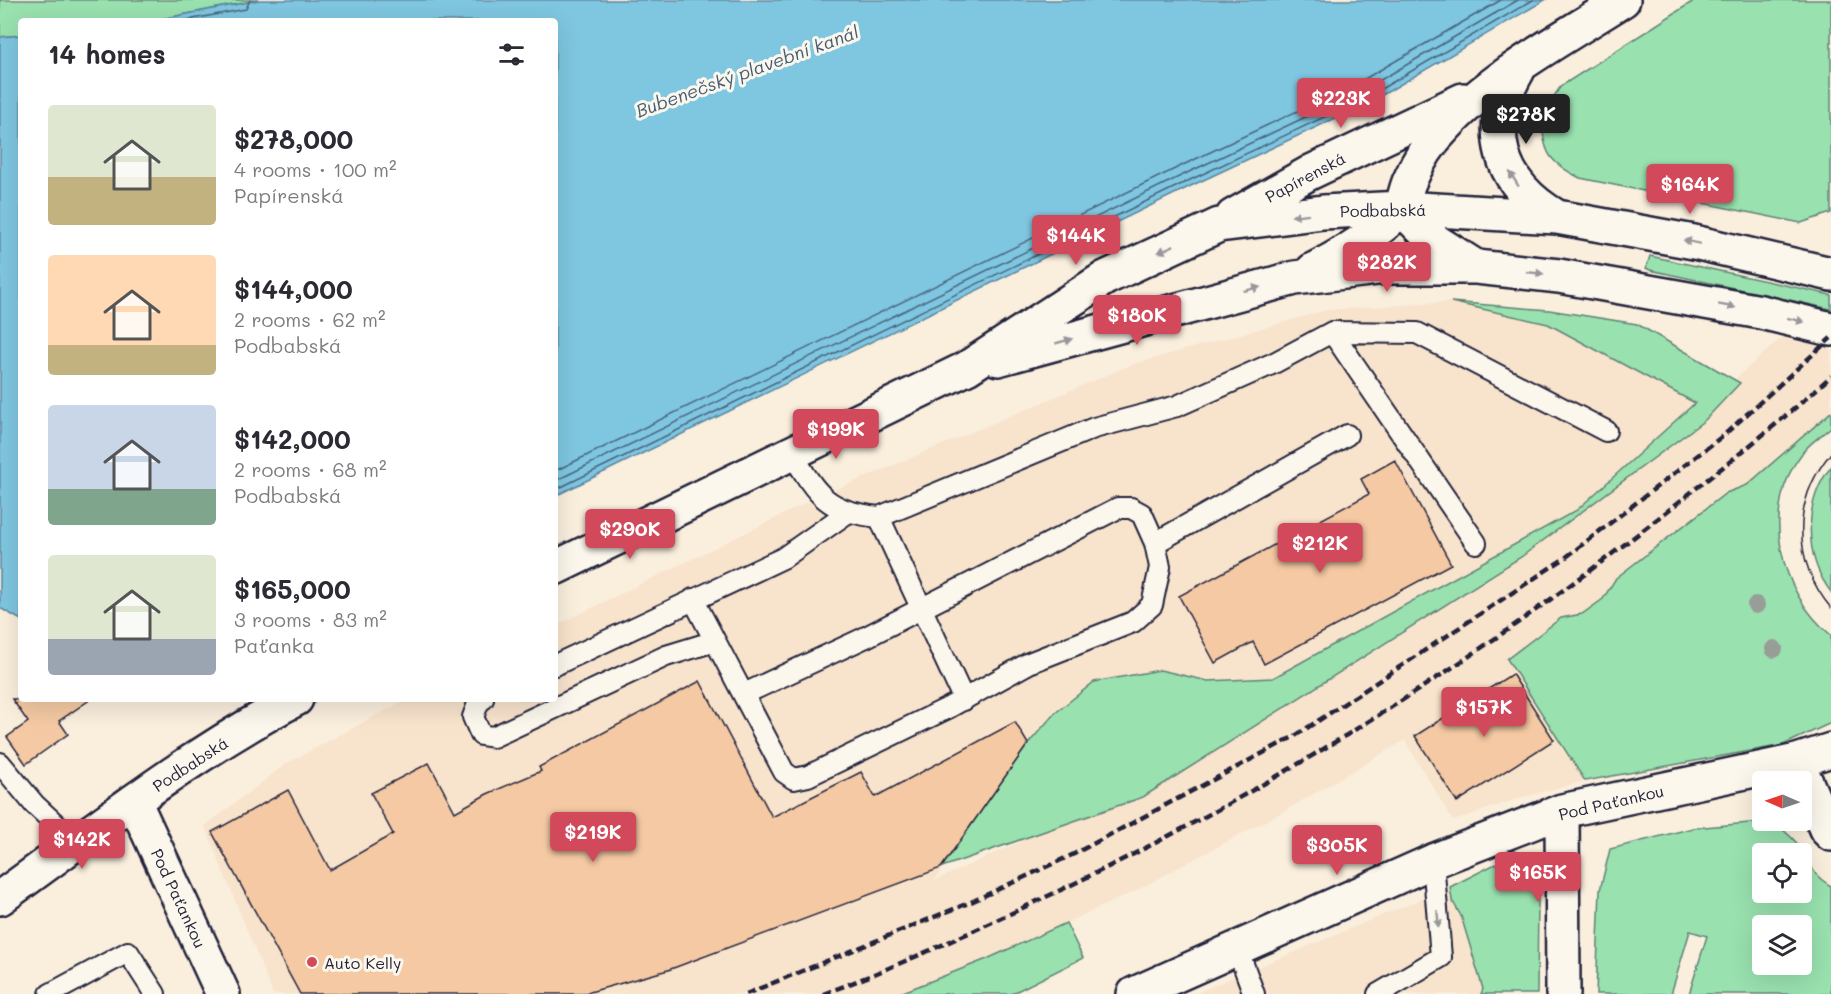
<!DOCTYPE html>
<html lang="en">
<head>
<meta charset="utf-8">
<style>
	:root { --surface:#fff; --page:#f2f2f3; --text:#2b2b33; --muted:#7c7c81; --accent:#d1495b }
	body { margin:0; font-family:Mali,sans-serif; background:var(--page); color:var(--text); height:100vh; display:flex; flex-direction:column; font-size:22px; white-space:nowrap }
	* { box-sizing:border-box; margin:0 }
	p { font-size:20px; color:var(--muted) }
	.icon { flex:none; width:33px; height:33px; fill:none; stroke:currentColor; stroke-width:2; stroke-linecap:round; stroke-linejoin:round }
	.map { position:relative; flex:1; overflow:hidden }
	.drawer { position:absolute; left:18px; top:18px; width:540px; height:684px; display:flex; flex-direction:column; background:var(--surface); border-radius:6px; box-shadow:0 6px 24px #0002 }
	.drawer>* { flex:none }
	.needle { width:39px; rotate:272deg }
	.controls { position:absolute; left:1752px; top:771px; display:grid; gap:12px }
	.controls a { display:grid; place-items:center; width:60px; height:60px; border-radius:6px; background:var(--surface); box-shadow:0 6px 24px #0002; font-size:30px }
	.price { position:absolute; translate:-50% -51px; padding:0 14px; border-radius:6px; background:var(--accent); color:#fff; font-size:20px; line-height:39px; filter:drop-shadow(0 2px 3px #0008) }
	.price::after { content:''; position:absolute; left:50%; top:36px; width:18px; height:14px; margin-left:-9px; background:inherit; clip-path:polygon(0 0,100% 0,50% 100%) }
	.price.on { background:#222; color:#fff }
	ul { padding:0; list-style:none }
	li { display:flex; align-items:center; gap:18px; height:150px; padding:0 30px }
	li span { display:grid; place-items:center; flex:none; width:168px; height:120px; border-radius:6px; color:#555 }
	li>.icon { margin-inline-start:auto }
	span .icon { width:72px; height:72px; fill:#fffc; stroke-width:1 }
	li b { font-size:26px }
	h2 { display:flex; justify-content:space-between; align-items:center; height:72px; padding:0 30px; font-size:26px }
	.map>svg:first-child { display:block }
	.built { fill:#f8e3cc; fill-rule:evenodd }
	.green { fill:#99e1af; stroke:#5e8275; stroke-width:1.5; fill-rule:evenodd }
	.water { fill:#7fc6e0; stroke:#5a849e; stroke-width:1.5 }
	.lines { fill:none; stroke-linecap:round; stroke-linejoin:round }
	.shore { stroke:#47647d; stroke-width:1.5 }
	.building { fill:#f4c9a3; stroke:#22223b; stroke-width:1.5 }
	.lane-casing { stroke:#22223b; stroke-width:24 }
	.street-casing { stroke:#22223b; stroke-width:38 }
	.secondary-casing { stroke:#22223b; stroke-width:38 }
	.lane { stroke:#fbf7ec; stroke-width:20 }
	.street { stroke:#fbf7ec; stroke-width:33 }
	.secondary { stroke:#fbf7ec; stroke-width:33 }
	.tram { stroke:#22223b; stroke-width:1.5 }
	.rail { stroke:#22223b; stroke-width:4.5; stroke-dasharray:9 4.5; stroke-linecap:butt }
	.tree { fill:#979d97 }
	.oneway { fill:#99979c }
	.poi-dot { fill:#d1495b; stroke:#fbf7ec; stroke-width:2 }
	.labels { text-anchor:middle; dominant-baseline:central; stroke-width:6; stroke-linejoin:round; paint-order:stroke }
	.street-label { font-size:16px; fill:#22223b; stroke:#fbf7ec }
	.poi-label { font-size:16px; fill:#22223b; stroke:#fbf7ec; text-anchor:start }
	.water-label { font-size:18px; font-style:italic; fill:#435b75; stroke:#fbf7ec }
</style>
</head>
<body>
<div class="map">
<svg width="1831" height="994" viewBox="0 0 1831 994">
	<rect width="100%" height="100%" fill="#faeedd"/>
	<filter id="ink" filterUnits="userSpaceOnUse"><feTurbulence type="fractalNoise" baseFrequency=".0167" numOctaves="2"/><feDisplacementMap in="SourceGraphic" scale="12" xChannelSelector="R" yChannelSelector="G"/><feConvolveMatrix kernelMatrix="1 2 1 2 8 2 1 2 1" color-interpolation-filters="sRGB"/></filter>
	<g filter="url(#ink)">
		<path class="built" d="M1831,294V417L1765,476L1513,669L1585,781L1519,798L1453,821L1405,740L1293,806L1135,891L987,959L898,994H273L205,826L286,764L407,699H555V626L821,496L1131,365L1327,310L1451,302L1548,324L1646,373L1695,403L1601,489L1706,405ZM1567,517L1542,537L1395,639L1248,726L1094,808L934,881L1028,744L1054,714L1160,670L1208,681L1273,678Z
			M1450,887L1452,900L1461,916L1483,989L1481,994H1194Z"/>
		<path class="green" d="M0,0H259L151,21H21V35L0,37Z
			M1695,0H1831V213L1801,223L1580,178C1545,160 1545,152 1541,115L1561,86Z
			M1650,256L1831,295V309L1650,270L1646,268Z
			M1451,302L1549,310L1637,324L1740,383L1705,420L1521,557L1143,797L942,867L1028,744L1054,714L1094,682L1160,670L1208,681L1273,678L1577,510L1695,403L1548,324Z
			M1831,412V427C1822,435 1811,442 1803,452C1759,507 1779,593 1831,635V723L1783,745L1585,781L1507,659L1561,618L1582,614L1603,599L1616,578L1726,493L1747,485Z
			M1831,467V592C1804,557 1803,502 1831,467Z
			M1772,821C1782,829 1792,836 1800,847C1812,864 1810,874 1831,886V994H1689L1707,936L1690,931L1671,994H1596L1600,890L1610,849L1693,828ZM1762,854H1802V892H1762ZM1762,926H1802V964H1762Z
			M1501,861L1522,871L1538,900L1537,994H1481L1483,989L1461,916L1452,900L1450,887Z
			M1066,923L1083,958L1011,994H898L987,959Z"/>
		<path class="water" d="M259,0H1545L1372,101L1195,184L555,496V21H151Z
			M21,35V620L0,608V37Z"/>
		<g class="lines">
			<path class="shore" d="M182,21L246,9L250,0
				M555,471L1185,164L1361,81L1501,0
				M555,481L1189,172L1365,89L1518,0
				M555,490L1192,179L1369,96L1533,0"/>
		</g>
		<path class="building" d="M1395,460L1451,564L1264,664L1253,642L1215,663L1179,596L1369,494L1361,479Z
			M1512,674L1554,740L1457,802L1415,736Z
			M700,681L772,817L861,772L875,797L1015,722L1028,744L941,868L668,970L583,994H300L212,832L288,790L330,870L393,834L371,793L429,763L455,812L487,794L541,771L539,767Z
			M12,699H91L59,721L68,734L26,764L7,737L28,722Z"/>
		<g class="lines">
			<defs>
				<path id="lane" d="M1332,332L1476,543
					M792,453C818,497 827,511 879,517L1094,428L1177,406L1274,363L1332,332L1417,333L1606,431
					M879,517L964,700
					M1155,543L1347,435
					M693,599L784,772L794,779L808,776L948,708L1029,663L1133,622L1152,605L1160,567L1155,543L1142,514L1131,508H1118L864,638L744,694
					M555,665L783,558L847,513
					M483,699L479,701L473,717L481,735L493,737L666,656L715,641
					M0,763L34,804L76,843
					M1237,948L1254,994
					M50,994L128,952L155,994
					M1378,994L1441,957L1433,861"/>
				<path id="street" d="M1797,761L1826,829L1831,834
					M134,801L223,994
					M1562,811L1563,994
					M1134,994L1433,861L1562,811L1797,761L1831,750"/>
				<path id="secondary" d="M1518,70C1483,129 1498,183 1557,217
					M1401,208L1432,239L1476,267
					M1233,216L1311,172L1463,100
					M1313,270C1333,260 1391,226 1401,206C1405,198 1406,188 1410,180C1418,161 1430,142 1445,127C1492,76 1565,37 1623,0
					M998,359L1295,278L1386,267H1476L1559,276L1761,312L1831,329
					M555,568L967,368L1105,278L1219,225L1323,212L1401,208L1557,217L1694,242L1831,274
					M0,898C96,829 191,754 296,699"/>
			</defs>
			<use href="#lane" class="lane-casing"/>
			<use href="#street" class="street-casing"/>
			<use href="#secondary" class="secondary-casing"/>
			<use href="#lane" class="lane"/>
			<use href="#street" class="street"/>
			<use href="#secondary" class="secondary"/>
			<path class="tram" d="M1831,453C1792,500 1792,561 1831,608"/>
			<path class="rail" d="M746,994L971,902L1074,854L1295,736L1565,558L1725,434L1831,338
				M823,994C893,968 963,936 1031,904C1263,796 1475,664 1675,505C1728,463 1781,422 1831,376"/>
		</g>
		<g class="tree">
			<circle cx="1756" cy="605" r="9"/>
			<circle cx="1774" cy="649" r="9"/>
		</g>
		<defs><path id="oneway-solid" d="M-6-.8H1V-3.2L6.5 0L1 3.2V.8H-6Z" transform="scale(1.5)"/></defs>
		<g class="oneway">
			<use href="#oneway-solid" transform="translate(1514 179) rotate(-122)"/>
			<use href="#oneway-solid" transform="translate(1300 215) rotate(173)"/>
			<use href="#oneway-solid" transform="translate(1692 242) rotate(-168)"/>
			<use href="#oneway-solid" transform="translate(1166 249) rotate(155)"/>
			<use href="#oneway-solid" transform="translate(1535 273) rotate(6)"/>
			<use href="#oneway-solid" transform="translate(1252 289) rotate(-14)"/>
			<use href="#oneway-solid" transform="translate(1727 306) rotate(10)"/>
			<use href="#oneway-solid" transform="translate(1796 320) rotate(14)"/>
			<use href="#oneway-solid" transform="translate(1064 341) rotate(-16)"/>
			<use href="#oneway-solid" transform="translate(1438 919) rotate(85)"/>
		</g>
	</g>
	<circle class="poi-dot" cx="312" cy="962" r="6"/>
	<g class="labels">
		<g class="street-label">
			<text transform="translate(1305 177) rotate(-28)">Papírenská</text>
			<text transform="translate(1383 210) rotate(-1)">Podbabská</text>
			<text transform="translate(190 764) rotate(-33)">Podbabská</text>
			<text transform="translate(1611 802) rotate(-13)">Pod Paťankou</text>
			<text transform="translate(179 898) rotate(65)">Pod Paťankou</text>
		</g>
		<g class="poi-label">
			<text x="324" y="962">Auto Kelly</text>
		</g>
		<g class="water-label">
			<text transform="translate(747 71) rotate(-20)">Bubenečský plavební kanál</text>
		</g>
	</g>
</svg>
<div class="controls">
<a><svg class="needle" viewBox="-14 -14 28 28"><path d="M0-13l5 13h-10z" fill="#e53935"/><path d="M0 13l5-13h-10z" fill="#7c7c81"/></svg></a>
<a><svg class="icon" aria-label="locate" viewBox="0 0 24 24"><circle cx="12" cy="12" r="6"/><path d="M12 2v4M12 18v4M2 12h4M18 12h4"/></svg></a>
<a><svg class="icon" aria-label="layers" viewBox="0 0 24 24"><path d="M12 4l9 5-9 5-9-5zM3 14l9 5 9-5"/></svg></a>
</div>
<b class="price" style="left:1341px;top:129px">$223K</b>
<b class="price on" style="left:1526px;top:145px">$278K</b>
<b class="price" style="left:1690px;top:215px">$164K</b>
<b class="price" style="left:1076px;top:266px">$144K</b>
<b class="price" style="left:1387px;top:293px">$282K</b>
<b class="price" style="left:1137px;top:346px">$180K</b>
<b class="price" style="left:836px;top:460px">$199K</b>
<b class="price" style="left:630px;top:560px">$290K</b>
<b class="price" style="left:1320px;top:574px">$212K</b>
<b class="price" style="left:1484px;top:738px">$157K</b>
<b class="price" style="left:593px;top:863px">$219K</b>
<b class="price" style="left:82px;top:870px">$142K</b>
<b class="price" style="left:1337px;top:876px">$305K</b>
<b class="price" style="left:1538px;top:903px">$165K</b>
<section class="drawer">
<h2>14 homes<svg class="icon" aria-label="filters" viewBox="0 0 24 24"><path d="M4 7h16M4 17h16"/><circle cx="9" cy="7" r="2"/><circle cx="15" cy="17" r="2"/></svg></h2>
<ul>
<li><span style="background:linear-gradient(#dfe7d0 60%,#c2b280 0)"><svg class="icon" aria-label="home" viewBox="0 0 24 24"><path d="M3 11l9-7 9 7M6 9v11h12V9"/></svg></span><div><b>$278,000</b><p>4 rooms · 100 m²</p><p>Papírenská</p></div></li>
<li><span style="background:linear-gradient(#ffd9b3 75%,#c2b280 0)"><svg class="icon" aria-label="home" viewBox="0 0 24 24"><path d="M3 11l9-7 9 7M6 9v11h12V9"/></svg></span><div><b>$144,000</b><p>2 rooms · 62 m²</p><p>Podbabská</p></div></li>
<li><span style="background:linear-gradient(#c9d6e8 70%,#7fa58c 0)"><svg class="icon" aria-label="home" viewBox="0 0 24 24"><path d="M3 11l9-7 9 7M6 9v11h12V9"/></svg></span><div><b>$142,000</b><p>2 rooms · 68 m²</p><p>Podbabská</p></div></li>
<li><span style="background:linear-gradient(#dfe7d0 70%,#9aa5b1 0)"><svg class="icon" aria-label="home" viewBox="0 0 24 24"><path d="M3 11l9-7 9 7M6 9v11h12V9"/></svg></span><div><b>$165,000</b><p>3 rooms · 83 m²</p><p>Paťanka</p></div></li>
</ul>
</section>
</div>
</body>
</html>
